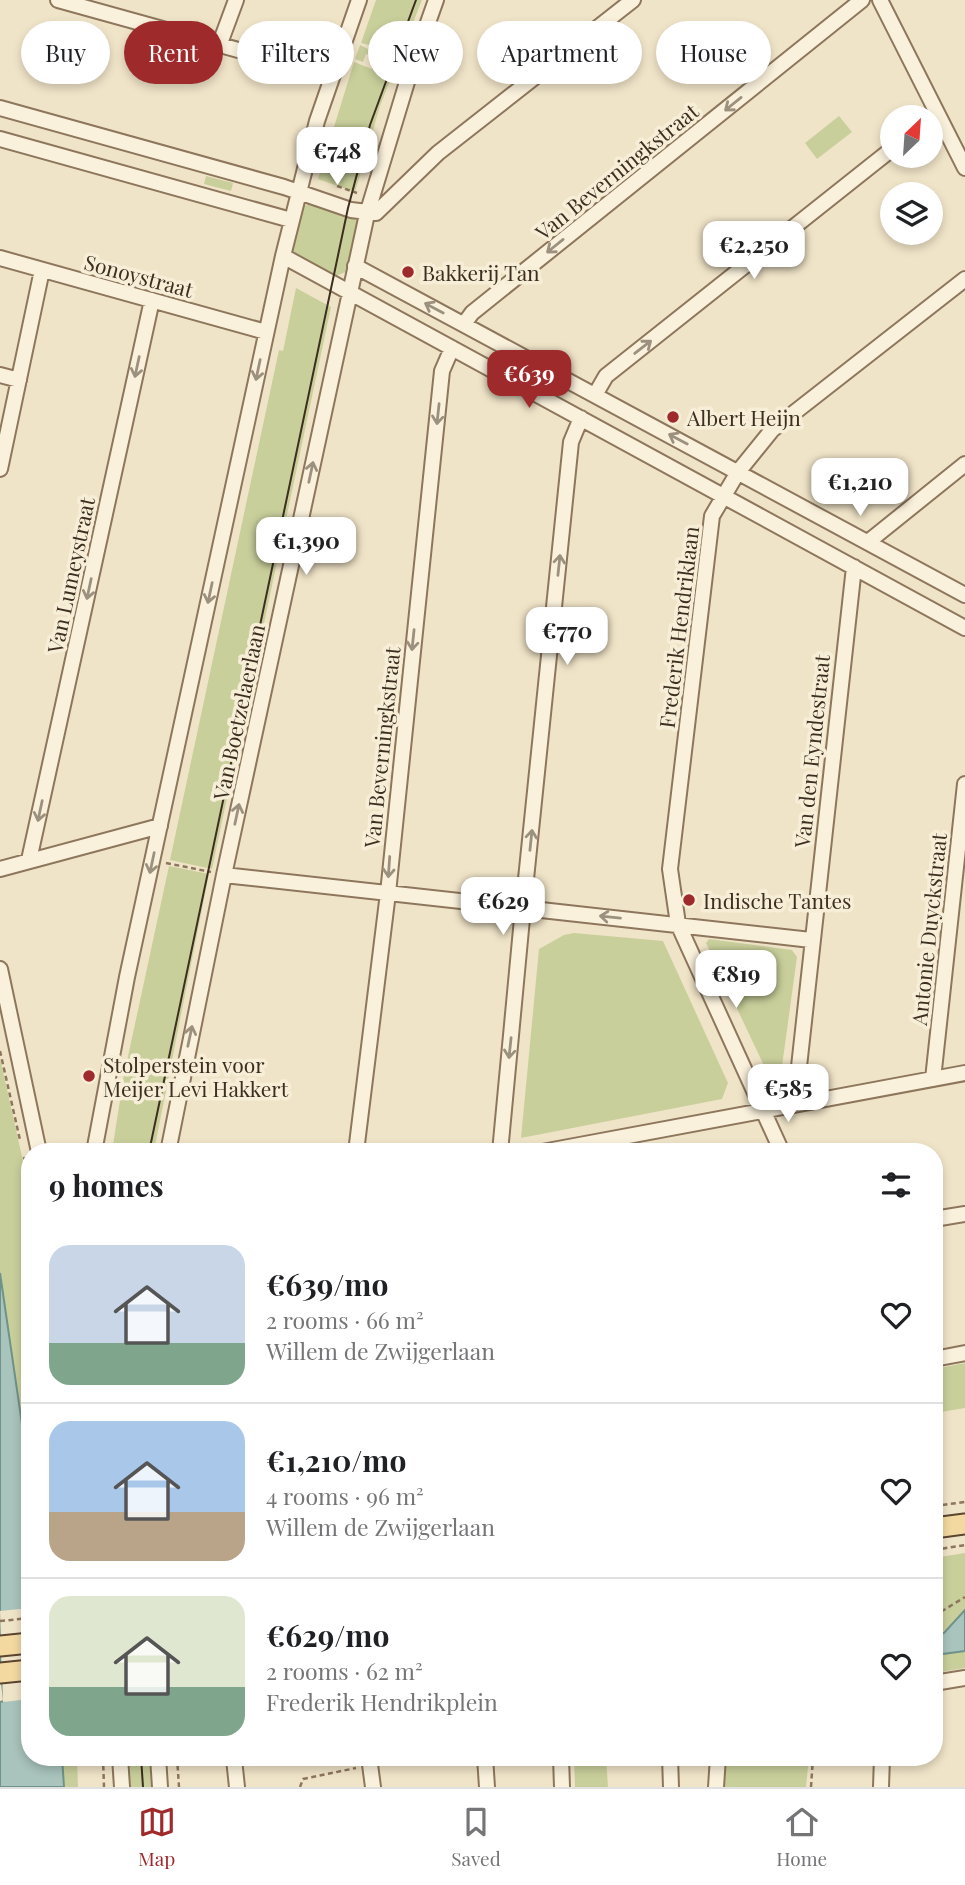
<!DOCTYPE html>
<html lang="en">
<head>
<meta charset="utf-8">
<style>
	:root { --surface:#fff; --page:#f6f6f6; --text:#202124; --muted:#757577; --line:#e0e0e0; --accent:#9e2a2b }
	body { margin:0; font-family:"Playfair Display",serif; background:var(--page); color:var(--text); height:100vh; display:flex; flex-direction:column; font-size:26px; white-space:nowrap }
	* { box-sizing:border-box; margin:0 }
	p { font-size:23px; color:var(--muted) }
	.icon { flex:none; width:38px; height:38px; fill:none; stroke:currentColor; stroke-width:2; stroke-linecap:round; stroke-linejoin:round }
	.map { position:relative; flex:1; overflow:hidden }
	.sheet { position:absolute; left:21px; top:1143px; width:922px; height:623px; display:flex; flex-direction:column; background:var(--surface); border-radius:28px; box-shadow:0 4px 10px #0003 }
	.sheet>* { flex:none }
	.guide { position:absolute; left:21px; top:21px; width:924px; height:63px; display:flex; gap:14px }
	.needle { width:46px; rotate:25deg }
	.tools { position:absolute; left:880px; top:105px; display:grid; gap:14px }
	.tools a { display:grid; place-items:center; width:63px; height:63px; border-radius:50%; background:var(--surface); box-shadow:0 4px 10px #0003; font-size:35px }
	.price { position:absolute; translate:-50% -60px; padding:0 16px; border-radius:14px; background:#fff; color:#222; font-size:23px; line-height:46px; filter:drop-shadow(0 2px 4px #0008) }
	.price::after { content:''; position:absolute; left:50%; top:42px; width:21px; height:16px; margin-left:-10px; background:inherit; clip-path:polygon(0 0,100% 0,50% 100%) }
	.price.selected { background:var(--accent); color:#fff }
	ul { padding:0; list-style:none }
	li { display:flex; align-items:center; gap:21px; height:175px; padding:0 28px }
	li+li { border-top:2px solid var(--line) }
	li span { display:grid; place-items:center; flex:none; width:196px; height:140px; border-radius:21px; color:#555 }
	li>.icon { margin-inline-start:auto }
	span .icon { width:84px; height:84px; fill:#fffc; stroke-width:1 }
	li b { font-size:30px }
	h2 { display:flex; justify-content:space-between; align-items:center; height:84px; padding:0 28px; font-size:30px }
	.tag { padding:0 24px; border-radius:32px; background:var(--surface); box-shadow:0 4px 10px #0003; font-size:24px; line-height:63px }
	.tag.selected { background:var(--accent); color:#fff }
	.tabs { display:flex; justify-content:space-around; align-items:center; height:98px; border-top:2px solid var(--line); background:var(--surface); font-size:19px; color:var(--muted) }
	.tabs a { display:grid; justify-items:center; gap:4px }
	.tabs .selected { color:var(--accent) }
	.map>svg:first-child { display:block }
	.green { fill:#c9cf9b }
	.water { fill:#a9c4bc; stroke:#6f938a; stroke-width:2 }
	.pier { fill:#f0e4c8 }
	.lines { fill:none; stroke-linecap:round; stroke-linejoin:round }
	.minor-casing { stroke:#8d765c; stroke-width:18 }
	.major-casing { stroke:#5b4430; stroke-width:23 }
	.path { stroke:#8d765c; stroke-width:2.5; stroke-dasharray:5 3.5; stroke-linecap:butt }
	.minor { stroke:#faf1dc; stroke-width:14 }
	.major { stroke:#f3d9a0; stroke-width:19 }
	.tram { stroke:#3d2e20; stroke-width:2 }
	.oneway { stroke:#9c907e }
	.poi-dot { fill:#9e2a2b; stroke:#f7eed8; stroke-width:2.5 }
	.labels { text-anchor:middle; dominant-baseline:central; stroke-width:7; stroke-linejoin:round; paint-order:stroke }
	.street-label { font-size:21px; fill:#3d2e20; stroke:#f7eed8 }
	.poi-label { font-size:21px; fill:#3d2e20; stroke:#f7eed8; text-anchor:start }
</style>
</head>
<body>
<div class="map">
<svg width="965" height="1787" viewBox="0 0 965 1787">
	<rect width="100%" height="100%" fill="#f0e4c8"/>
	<path class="green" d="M376,0H422L380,106L355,192L318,179L354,62L372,69L375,57L366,54L363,62L355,59L360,45L374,52L376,47L361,43Z
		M839,116L852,132L817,159L805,143Z
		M206,176L233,183L231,191L204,184Z
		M312,203L352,215L359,223L350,270L334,277L290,251L303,206Z
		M296,288L331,307L212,869L170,860L279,350L283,351Z
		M169,866L209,874L154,1151H112L124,1075Z
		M574,933L663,941L728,1083L722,1099L521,1138L539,949L564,935Z
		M709,939L792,950L797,957L779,1088L775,1089L706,943Z
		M0,1058L30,1192V1479L0,1273Z
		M965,1363V1408L935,1413V1369Z
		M965,1553V1668L935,1673L934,1558Z
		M62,1757H77L78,1787H64Z
		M126,1757H150L151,1787H128Z
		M574,1757H606L608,1787H575Z
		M723,1757H809L806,1787H722Z"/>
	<path class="water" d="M0,1273L30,1479V1757H62L64,1787H0V1702L4,1701L0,1664Z
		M965,1610V1651L935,1655V1636L944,1633Z"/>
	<path class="pier" d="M30,1608V1699L3,1702L0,1611Z"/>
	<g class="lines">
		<defs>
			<path id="minor" d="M58,0L332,76
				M880,0L965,168
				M219,46L236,0
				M0,108L284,187L351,210L376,213L438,153L633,0
				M0,139L291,220
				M283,256L965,628
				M0,258L266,332
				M355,266L965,595
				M464,324L472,313L862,0
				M0,375L19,380
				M595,395L606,376L892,149
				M0,469L42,270
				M868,542L965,464
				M29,860L152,300
				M0,869L160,826
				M224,875L523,908L571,442L581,418
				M0,969L39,1152
				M933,1079L965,784
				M795,1103L854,567
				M94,1152L127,977L283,256L317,121L359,0
				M168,1152L224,875L367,214L407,82L436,0
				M356,1152L388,893L442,371L452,348
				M500,1152L523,908L811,940
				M542,1152L965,1073
				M782,1152L678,924L670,869L712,516L738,472L772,430L965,279
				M934,1219L965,1214
				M934,1359L965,1353
				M934,1683L965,1678
				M120,1757L122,1787
				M158,1757L160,1787
				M369,1757L373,1787
				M485,1757L487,1787
				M561,1757L562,1787
				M670,1757L671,1787
				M234,1759L237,1787
				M716,1787L718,1757
				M881,1787L882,1757"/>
			<path id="major" d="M934,1528L965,1524
				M0,1646L30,1643
				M0,1673L30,1670"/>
		</defs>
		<use href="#minor" class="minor-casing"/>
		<use href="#major" class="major-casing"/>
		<path class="path" d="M337,186L357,193
			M166,863L211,872
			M0,1051L20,1140
			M24,1157L30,1181
			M934,1506L965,1502
			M934,1550L965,1545
			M934,1616L965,1597
			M0,1621L30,1618
			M103,1757L104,1787
			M177,1757L179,1787
			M383,1763L416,1757
			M300,1787L303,1779L356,1768
			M811,1787L813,1757"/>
		<use href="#minor" class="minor"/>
		<use href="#major" class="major"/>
		<path class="tram" d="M149,1152L348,208L370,125L416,0
			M141,1757L143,1787"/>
	</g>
	<defs><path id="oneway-shaft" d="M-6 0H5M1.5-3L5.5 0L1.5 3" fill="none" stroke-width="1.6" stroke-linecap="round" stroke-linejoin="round" transform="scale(1.75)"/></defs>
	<g class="oneway">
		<use href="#oneway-shaft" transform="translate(733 104) rotate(141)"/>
		<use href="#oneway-shaft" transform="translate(555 246) rotate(141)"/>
		<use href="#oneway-shaft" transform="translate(434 308) rotate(-152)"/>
		<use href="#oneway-shaft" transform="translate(643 347) rotate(-38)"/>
		<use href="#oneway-shaft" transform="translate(137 367) rotate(102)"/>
		<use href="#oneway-shaft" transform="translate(258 370) rotate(102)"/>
		<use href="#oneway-shaft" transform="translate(438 414) rotate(96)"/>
		<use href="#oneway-shaft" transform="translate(678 439) rotate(-152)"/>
		<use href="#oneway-shaft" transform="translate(311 472) rotate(-78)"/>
		<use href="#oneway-shaft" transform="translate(559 565) rotate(-84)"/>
		<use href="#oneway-shaft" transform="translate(89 589) rotate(102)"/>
		<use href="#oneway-shaft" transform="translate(210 593) rotate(102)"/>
		<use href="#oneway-shaft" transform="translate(413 640) rotate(96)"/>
		<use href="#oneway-shaft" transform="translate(40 811) rotate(102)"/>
		<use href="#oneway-shaft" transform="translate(237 814) rotate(-78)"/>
		<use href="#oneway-shaft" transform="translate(531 840) rotate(-84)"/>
		<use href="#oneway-shaft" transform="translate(152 863) rotate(102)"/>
		<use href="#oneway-shaft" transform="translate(389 867) rotate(94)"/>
		<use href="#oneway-shaft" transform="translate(610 917) rotate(-174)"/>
		<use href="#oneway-shaft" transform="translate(190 1036) rotate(-78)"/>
		<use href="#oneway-shaft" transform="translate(510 1048) rotate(96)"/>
	</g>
	<g class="poi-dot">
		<circle cx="408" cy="272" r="7"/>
		<circle cx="673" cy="417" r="7"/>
		<circle cx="689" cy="900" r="7"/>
		<circle cx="89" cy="1076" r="7"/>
	</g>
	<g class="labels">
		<g class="street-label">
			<text transform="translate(616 171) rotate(-39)">Van Beverningkstraat</text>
			<text transform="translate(139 275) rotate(15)">Sonoystraat</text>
			<text transform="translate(70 575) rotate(-78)">Van Lumeystraat</text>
			<text transform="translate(678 627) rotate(-83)">Frederik Hendriklaan</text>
			<text transform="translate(238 712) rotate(-78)">Van Boetzelaerlaan</text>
			<text transform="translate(381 747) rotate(-84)">Van Beverningkstraat</text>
			<text transform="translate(811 751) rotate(-84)">Van den Eyndestraat</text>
			<text transform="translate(928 929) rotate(-84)">Antonie Duyckstraat</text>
		</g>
		<g class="poi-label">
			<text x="422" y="272">Bakkerij Tan</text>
			<text x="687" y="417">Albert Heijn</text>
			<text x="703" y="900">Indische Tantes</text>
			<text x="103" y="1064">Stolperstein voor<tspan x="103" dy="24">Meijer Levi Hakkert</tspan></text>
		</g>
	</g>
</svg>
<div class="tools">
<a><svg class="needle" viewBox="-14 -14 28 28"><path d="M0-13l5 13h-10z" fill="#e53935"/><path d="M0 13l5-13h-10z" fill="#757577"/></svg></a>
<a><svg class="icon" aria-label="layers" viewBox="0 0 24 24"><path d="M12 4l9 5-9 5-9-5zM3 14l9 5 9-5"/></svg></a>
</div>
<b class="price" style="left:337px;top:187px">€748</b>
<b class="price" style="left:754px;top:281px">€2,250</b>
<b class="price selected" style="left:529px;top:410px">€639</b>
<b class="price" style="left:860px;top:518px">€1,210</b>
<b class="price" style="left:306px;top:577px">€1,390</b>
<b class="price" style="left:567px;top:667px">€770</b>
<b class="price" style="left:503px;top:937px">€629</b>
<b class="price" style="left:736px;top:1010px">€819</b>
<b class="price" style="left:788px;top:1124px">€585</b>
<div class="guide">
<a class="tag">Buy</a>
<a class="tag selected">Rent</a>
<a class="tag">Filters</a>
<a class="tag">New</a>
<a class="tag">Apartment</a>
<a class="tag">House</a>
</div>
<section class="sheet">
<h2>9 homes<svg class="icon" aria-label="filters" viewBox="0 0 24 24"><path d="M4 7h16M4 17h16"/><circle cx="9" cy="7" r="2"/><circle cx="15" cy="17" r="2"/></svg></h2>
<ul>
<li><span style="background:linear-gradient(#c9d6e8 70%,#7fa58c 0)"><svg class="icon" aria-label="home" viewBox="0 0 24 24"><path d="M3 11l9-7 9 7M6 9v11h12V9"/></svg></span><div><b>€639/mo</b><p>2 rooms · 66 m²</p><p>Willem de Zwijgerlaan</p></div><svg class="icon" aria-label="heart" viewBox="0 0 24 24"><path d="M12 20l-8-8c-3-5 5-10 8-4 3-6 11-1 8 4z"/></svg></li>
<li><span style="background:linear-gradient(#a9c7e8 65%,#b9a48a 0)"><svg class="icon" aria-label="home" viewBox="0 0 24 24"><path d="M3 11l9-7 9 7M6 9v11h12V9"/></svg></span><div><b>€1,210/mo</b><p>4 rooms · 96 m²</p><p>Willem de Zwijgerlaan</p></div><svg class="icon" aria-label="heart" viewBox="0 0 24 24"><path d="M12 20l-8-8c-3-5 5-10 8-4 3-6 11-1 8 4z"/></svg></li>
<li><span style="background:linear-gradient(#dfe7d0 65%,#7fa58c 0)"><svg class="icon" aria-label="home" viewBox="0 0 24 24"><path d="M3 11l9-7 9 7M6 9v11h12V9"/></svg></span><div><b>€629/mo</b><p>2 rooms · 62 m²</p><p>Frederik Hendrikplein</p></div><svg class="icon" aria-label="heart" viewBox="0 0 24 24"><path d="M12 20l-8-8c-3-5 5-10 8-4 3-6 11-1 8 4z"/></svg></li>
</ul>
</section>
</div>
<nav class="tabs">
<a class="selected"><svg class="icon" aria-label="map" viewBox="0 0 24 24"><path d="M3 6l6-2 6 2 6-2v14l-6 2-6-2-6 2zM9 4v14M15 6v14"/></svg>Map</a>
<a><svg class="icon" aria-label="saved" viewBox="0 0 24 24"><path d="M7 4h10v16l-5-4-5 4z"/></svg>Saved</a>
<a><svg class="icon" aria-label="home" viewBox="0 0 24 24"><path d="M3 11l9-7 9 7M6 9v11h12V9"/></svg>Home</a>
</nav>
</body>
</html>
